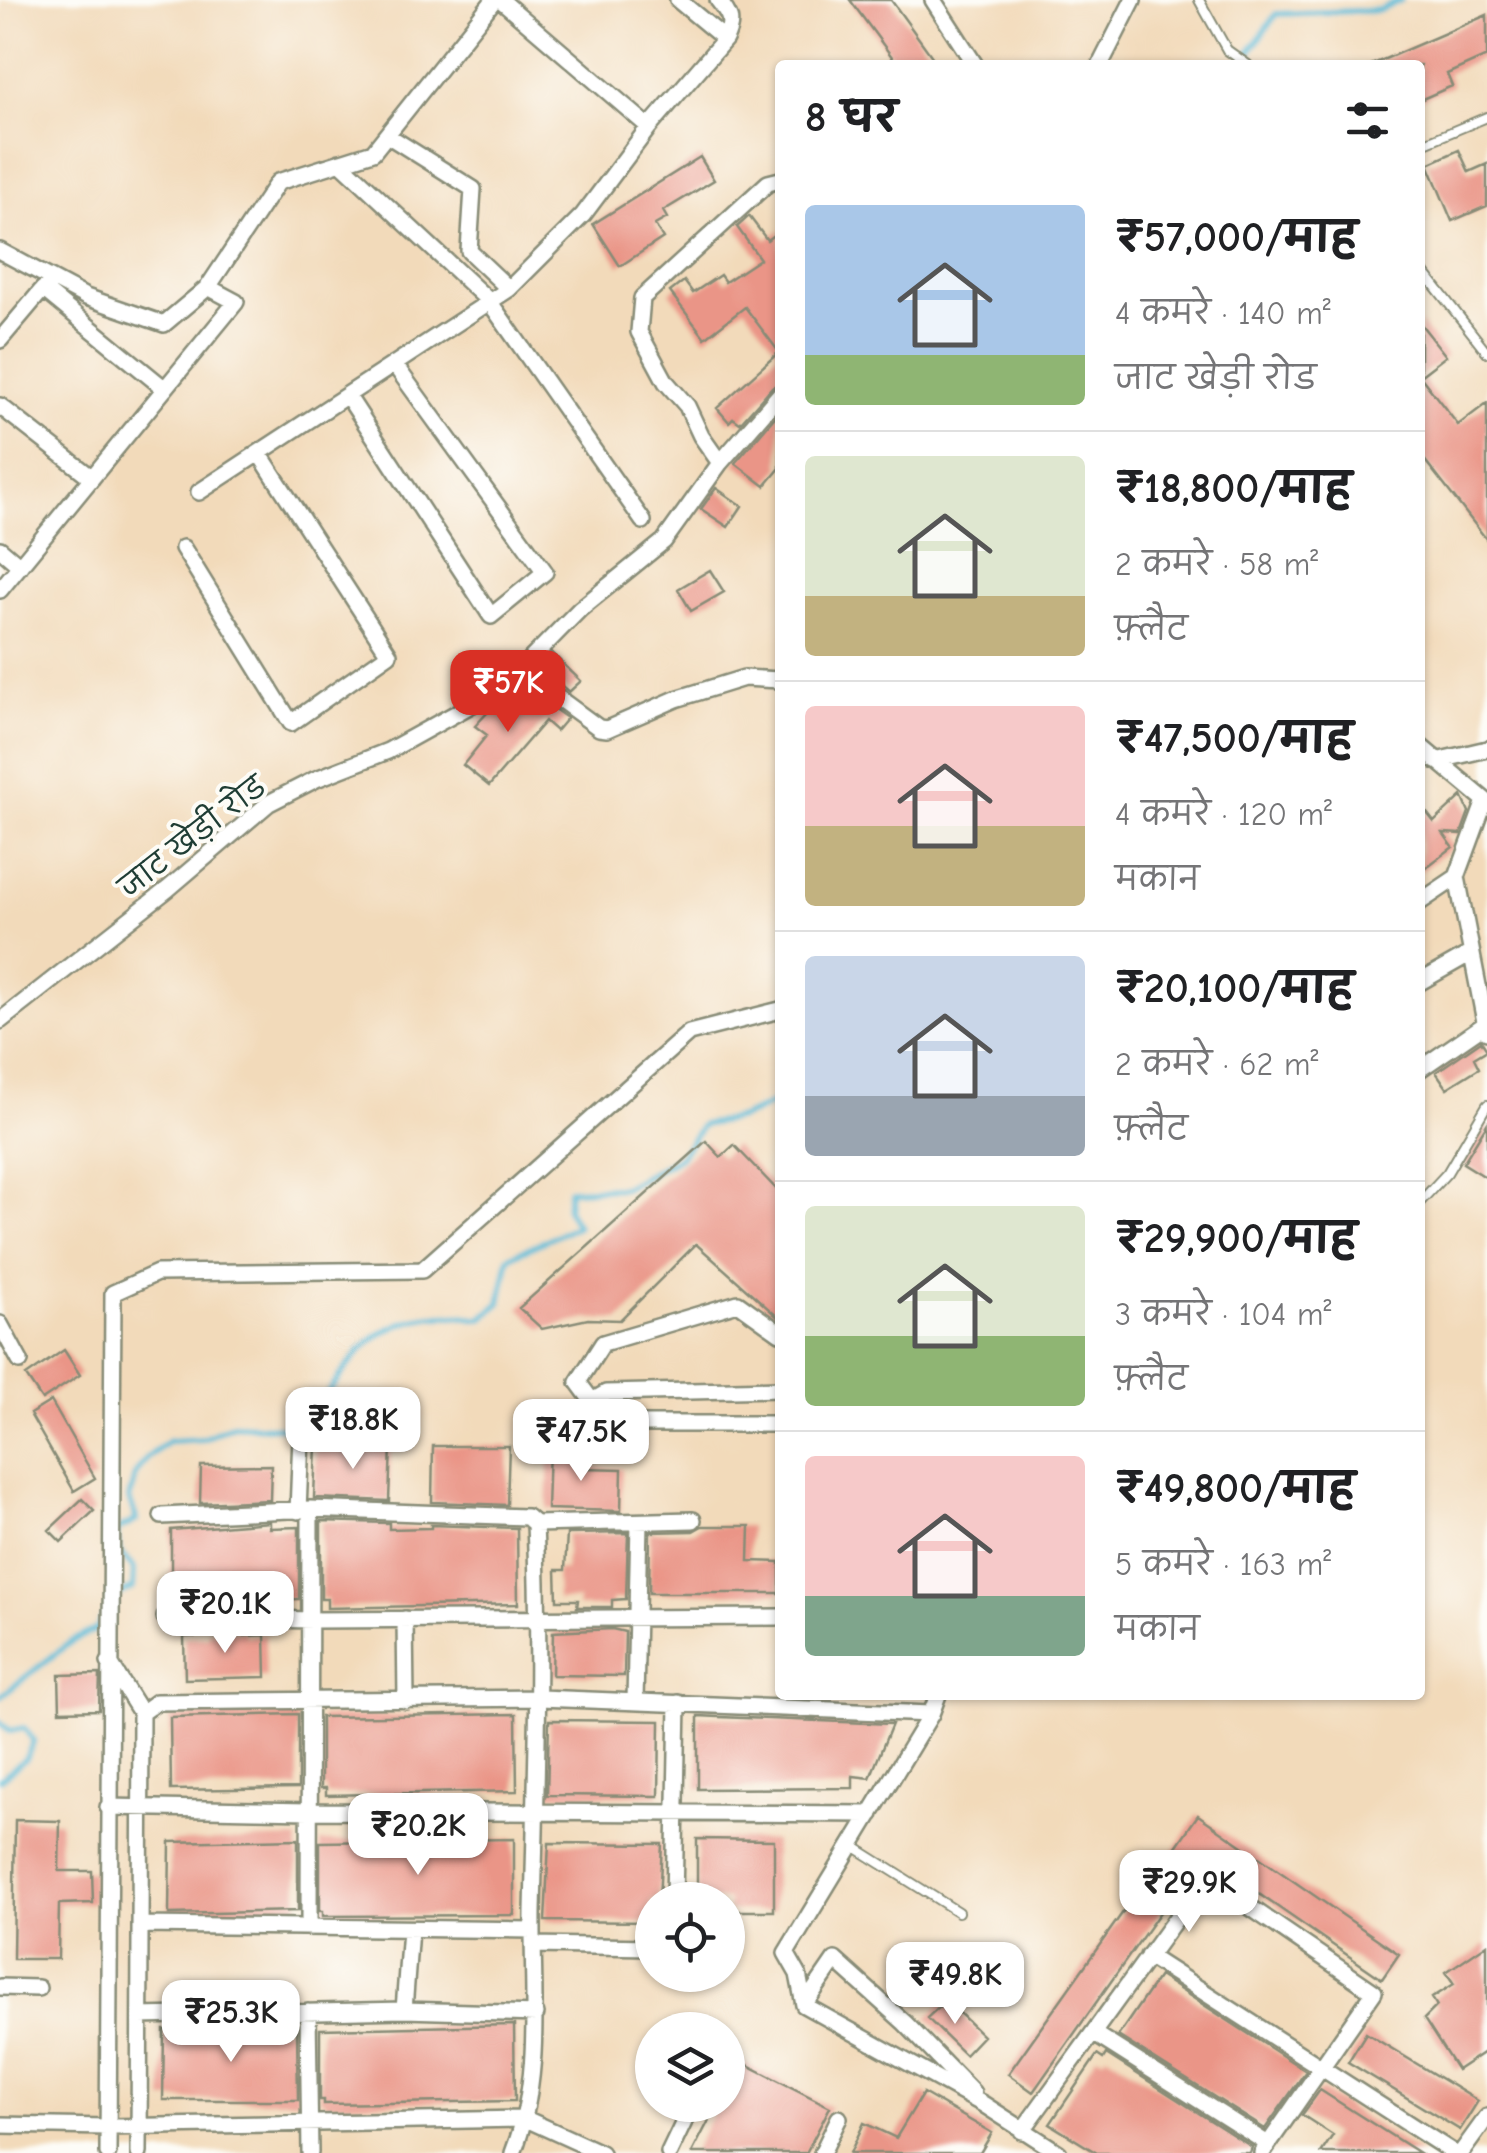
<!DOCTYPE html>
<html lang="hi">
<head>
<meta charset="utf-8">
<style>
	:root { --surface:#fff; --page:#f6f6f6; --text:#202124; --muted:#757577; --line:#e0e0e0; --accent:#d93025 }
	body { margin:0; font-family:"Comic Neue","Playpen Sans Deva",sans-serif; background:var(--page); color:var(--text); height:100vh; display:flex; flex-direction:column; font-size:38px; white-space:nowrap }
	* { box-sizing:border-box; margin:0 }
	p { font-size:32px; color:var(--muted) }
	.icon { flex:none; width:55px; height:55px; fill:none; stroke:currentColor; stroke-width:2; stroke-linecap:round; stroke-linejoin:round }
	.map { position:relative; flex:1; overflow:hidden }
	.details { position:absolute; left:775px; top:60px; width:650px; height:1640px; display:flex; flex-direction:column; background:var(--surface); border-radius:10px; box-shadow:0 2px 8px #0004 }
	.details>* { flex:none }
	.buttons { position:absolute; left:635px; top:1882px; display:grid; gap:20px }
	.buttons a { display:grid; place-items:center; width:110px; height:110px; border-radius:50%; background:var(--surface); box-shadow:0 2px 8px #0004; font-size:50px }
	.price { position:absolute; translate:-50% -85px; padding:0 22px; border-radius:20px; background:#fff; color:#222; font-size:32px; line-height:65px; filter:drop-shadow(0 2px 5px #0008) }
	.price::after { content:''; position:absolute; left:50%; top:60px; width:30px; height:22px; margin-left:-15px; background:inherit; clip-path:polygon(0 0,100% 0,50% 100%) }
	.price.current { background:var(--accent); color:#fff }
	ul { padding:0; list-style:none }
	li { display:flex; align-items:center; gap:30px; height:250px; padding:0 30px }
	li+li { border-top:2px solid var(--line) }
	li span { display:grid; place-items:center; flex:none; width:280px; height:200px; border-radius:10px; color:#555 }
	li>.icon { margin-inline-start:auto }
	span .icon { width:120px; height:120px; fill:#fffc; stroke-width:1 }
	li b { font-size:42px }
	h2 { display:flex; justify-content:space-between; align-items:center; height:120px; padding:0 30px; font-size:42px }
	.map>svg:first-child { display:block }
	.lines { fill:none; stroke-linecap:round; stroke-linejoin:round }
	.stream { stroke:#53b6d2; stroke-width:6 }
	.building { fill:#ea9587 }
	.lane-casing { stroke:#888c77; stroke-width:12 }
	.street-casing { stroke:#888c77; stroke-width:20 }
	.lane { stroke:#fff; stroke-width:8 }
	.street { stroke:#fff; stroke-width:15 }
	.labels { text-anchor:middle; dominant-baseline:central; stroke-width:8; stroke-linejoin:round; paint-order:stroke }
	.street-label { font-size:28px; fill:#1f3d34; stroke:#fdfcf7 }
</style>
</head>
<body>
<div class="map">
<svg width="1487" height="2153" viewBox="0 0 1487 2153">
	<rect width="100%" height="100%" fill="#fdfcf7"/>
	<filter id="ink" filterUnits="userSpaceOnUse"><feTurbulence type="fractalNoise" baseFrequency=".01" numOctaves="2"/><feDisplacementMap in="SourceGraphic" scale="20" xChannelSelector="R" yChannelSelector="G"/><feConvolveMatrix kernelMatrix="1 2 1 2 8 2 1 2 1" color-interpolation-filters="sRGB"/></filter>
	<filter id="wash" filterUnits="userSpaceOnUse"><feTurbulence type="fractalNoise" baseFrequency=".0048" numOctaves="4" result="noise"/><feDisplacementMap in="SourceGraphic" scale="40" xChannelSelector="R" yChannelSelector="G"/><feGaussianBlur stdDeviation="2.25" result="paint"/><feColorMatrix in="noise" values="0 0 0 0 0 0 0 0 0 0 0 0 0 0 0 0 0 1.4 0 .05"/><feComposite in="paint" operator="in"/></filter>
	<g filter="url(#wash)">
		<rect width="100%" height="100%" fill="#f2daba"/>
		<g class="lines">
			<path class="stream" d="M1241,65L1276,14L1380,10L1401,0
				M113,1598L133,1588L134,1569L119,1552L116,1531L137,1520L129,1499L135,1475L147,1458L169,1441L203,1439L233,1425L296,1428C325,1403 336,1378 360,1351C391,1317 439,1311 481,1319L500,1303L509,1257L577,1226L567,1209L569,1190L623,1188L680,1157L702,1125L741,1118L780,1100
				M0,1697L72,1641L97,1629L107,1609
				M0,1722L10,1731L24,1728L34,1741L25,1759L0,1779"/>
		</g>
		<g id="blocks">
			<path class="building" d="M850,0H891L938,65H898Z
				M1487,15V56L1447,74L1452,86L1420,100V65H1371Z
				M1459,150L1469,172L1487,164V206L1452,221L1428,164Z
				M700,157L714,180L663,211L667,218L655,225L663,238L620,266L593,224Z
				M749,216L767,240L780,230V383L772,387L740,423L733,418L729,422L717,408L779,352L745,307L705,338L670,292L684,281L693,293L720,275L725,282L760,259L737,227Z
				M1420,323L1446,356L1420,376L1458,425L1487,403V540L1420,454Z
				M780,411V468L765,486L735,463Z
				M716,488L742,506L728,527L701,509Z
				M710,570L724,592L691,611L678,589Z
				M552,653L581,681L569,692L539,667Z
				M504,695L522,709L534,695L567,718L556,731L545,721L489,786L463,765L487,735L475,726Z
				M1462,796L1469,812L1461,834L1443,833L1453,847L1420,872V804L1434,822Z
				M1481,1041L1487,1050L1474,1058L1479,1068L1447,1088L1436,1072Z
				M1487,1124V1178L1463,1163Z
				M706,1141L721,1157L734,1145L780,1193V1319L696,1244L620,1320L588,1319L542,1329L519,1308Z
				M64,1350L80,1375L42,1400L26,1376Z
				M51,1401L95,1478L74,1491L30,1414Z
				M316,1444L391,1445L389,1501L314,1498Z
				M433,1446H509L507,1505L432,1502Z
				M549,1448L583,1449V1468L622,1469L621,1511L547,1509Z
				M271,1465L270,1500L200,1503L201,1466Z
				M82,1499L94,1511L61,1542L49,1530Z
				M321,1521L389,1523V1529L431,1528V1525L517,1528L518,1604L327,1608V1599H321Z
				M270,1522V1528L299,1527V1599L171,1602V1530Z
				M702,1526H750L749,1561L780,1562V1593H649L650,1532L693,1531Z
				M628,1533L626,1599L612,1600V1607H577L578,1600H557L556,1570H565L567,1534Z
				M612,1629L625,1632L624,1676L552,1675L553,1632Z
				M245,1631V1636L265,1635L266,1677L185,1679L184,1637L208,1636V1632Z
				M100,1674L99,1710L60,1711L59,1675Z
				M298,1714V1788L171,1790L170,1717Z
				M516,1714L517,1791L326,1795V1788H321V1717Z
				M698,1716L719,1717L892,1724L870,1778L853,1776V1788L698,1789Z
				M549,1720L660,1721L659,1796L547,1795Z
				M1198,1815L1399,1954L1382,1979L1201,1854L1033,2092L1008,2074L1160,1860L1164,1864Z
				M15,1820L60,1821L59,1871H92L93,1903L59,1904L58,1959H13Z
				M298,1839V1911L169,1914L170,1842Z
				M514,1839V1915L323,1916V1911H320V1842Z
				M697,1839L774,1840V1911H728V1900H697Z
				M549,1843L662,1844L659,1900H652V1922L545,1921Z
				M1487,1944V2050L1457,2070L1424,2019L1437,2006L1432,1998L1454,1984L1446,1972Z
				M1159,1976L1306,2071L1265,2129L1118,2036Z
				M946,2000L983,2036L965,2055L927,2018Z
				M514,2025L515,2101L324,2104V2100H320V2029Z
				M297,2029L298,2100H163L164,2030Z
				M1366,2033L1478,2101L1460,2130L1348,2062Z
				M1106,2054L1252,2147L1250,2153H1097L1050,2124L1097,2055L1103,2059Z
				M740,2061L830,2107L806,2153H692L717,2105H728V2084Z
				M1320,2090L1359,2115L1419,2153H1321L1333,2135L1302,2115Z
				M923,2093L992,2133L980,2153H850L864,2123L896,2138Z"/>
		</g>
	</g>
	<g filter="url(#ink)">
		<use href="#blocks" fill-opacity="0" stroke="#888c77" stroke-width="2.5"/>
		<g class="lines">
			<defs>
				<path id="lane" d="M1199,0L1227,50L1248,65
					M1420,145L1487,117
					M1420,267L1487,352
					M1420,1202L1447,1173L1487,1105
					M853,1846L958,1912"/>
				<path id="street" d="M501,0L649,127
					M678,0L725,39
					M933,0L975,65
					M1100,65L1133,0
					M340,162L489,301L643,521
					M0,251L86,297L164,324L208,287L278,182L373,152L494,0
					M509,289L583,215L649,127L725,39C734,21 730,15 718,0
					M0,340L43,289L165,389
					M347,395L491,616L545,572L394,364
					M0,406L92,478
					M720,463L701,436L687,406L666,382L639,332L642,298L768,183L780,180
					M199,492L509,289L469,251L473,189L387,135
					M183,548L291,723L389,654L259,453
					M0,549L20,566
					M0,590L236,302L208,287
					M520,670L599,728L607,729L676,699L744,678L780,680
					M1420,746L1487,802
					M1436,761L1487,749
					M1485,801L1457,877L1487,1032
					M1420,902L1457,877
					M1420,982L1471,953
					M0,1021L168,889L269,803L316,779L388,751L471,705L520,670L580,609L664,541L720,463L780,394
					M1420,1069L1484,1025
					M0,1324L20,1361
					M780,1333L738,1303L603,1343L578,1382L592,1401L606,1393L780,1389
					M592,1401V1408L597,1419L611,1424H780
					M298,1511L301,1436
					M162,1516L310,1509L527,1517L535,1524C541,1654 536,1782 533,1912C532,1993 543,2077 513,2153
					M535,1524L693,1520
					M165,1617L312,1620L780,1617
					M405,1619L406,1701
					M109,1662L141,1713L139,2153
					M938,1695L931,1714L786,1953L798,1974L804,2005L983,2104L1059,2153
					M635,1701L639,1522
					M141,1713L156,1702L540,1698L931,1714
					M108,1807L309,1811L871,1814
					M674,1900L678,1703
					M140,1925L533,1930
					M309,1928L310,1509
					M533,1945L652,1947
					M728,1946H732
					M1148,1956L1454,2153
					M0,1987L38,1988
					M804,2005L835,1960L905,2023L973,2093
					M404,2010L410,1929
					M308,2012L310,2153
					M140,2016L404,2010L536,2014
					M1093,2033L1268,2144
					M0,2125L107,2127L526,2119L601,2153
					M1022,2131L1206,1877L1374,1992L1262,2153
					M108,2153L113,1293L157,1273L422,1270L689,1033L780,1010
					M669,2153L692,2105
					M822,2153L839,2118
					M1461,2153L1487,2117"/>
			</defs>
			<use href="#lane" class="lane-casing"/>
			<use href="#street" class="street-casing"/>
			<use href="#lane" class="lane"/>
			<use href="#street" class="street"/>
		</g>
	</g>
	<g class="labels">
		<g class="street-label">
			<text transform="translate(193 837) rotate(-38)">जाट खेड़ी रोड</text>
		</g>
	</g>
</svg>
<div class="buttons">
<a><svg class="icon" aria-label="locate" viewBox="0 0 24 24"><circle cx="12" cy="12" r="6"/><path d="M12 2v4M12 18v4M2 12h4M18 12h4"/></svg></a>
<a><svg class="icon" aria-label="layers" viewBox="0 0 24 24"><path d="M12 4l9 5-9 5-9-5zM3 14l9 5 9-5"/></svg></a>
</div>
<b class="price current" style="left:508px;top:735px">₹57K</b>
<b class="price" style="left:353px;top:1472px">₹18.8K</b>
<b class="price" style="left:581px;top:1484px">₹47.5K</b>
<b class="price" style="left:225px;top:1656px">₹20.1K</b>
<b class="price" style="left:418px;top:1878px">₹20.2K</b>
<b class="price" style="left:1189px;top:1935px">₹29.9K</b>
<b class="price" style="left:955px;top:2027px">₹49.8K</b>
<b class="price" style="left:231px;top:2065px">₹25.3K</b>
<section class="details">
<h2>8 घर<svg class="icon" aria-label="filters" viewBox="0 0 24 24"><path d="M4 7h16M4 17h16"/><circle cx="9" cy="7" r="2"/><circle cx="15" cy="17" r="2"/></svg></h2>
<ul>
<li><span style="background:linear-gradient(#a9c7e8 75%,#8fb573 0)"><svg class="icon" aria-label="home" viewBox="0 0 24 24"><path d="M3 11l9-7 9 7M6 9v11h12V9"/></svg></span><div><b>₹57,000/माह</b><p>4 कमरे · 140 m²</p><p>जाट खेड़ी रोड</p></div></li>
<li><span style="background:linear-gradient(#dfe7d0 70%,#c2b280 0)"><svg class="icon" aria-label="home" viewBox="0 0 24 24"><path d="M3 11l9-7 9 7M6 9v11h12V9"/></svg></span><div><b>₹18,800/माह</b><p>2 कमरे · 58 m²</p><p>फ़्लैट</p></div></li>
<li><span style="background:linear-gradient(#f6c9c9 60%,#c2b280 0)"><svg class="icon" aria-label="home" viewBox="0 0 24 24"><path d="M3 11l9-7 9 7M6 9v11h12V9"/></svg></span><div><b>₹47,500/माह</b><p>4 कमरे · 120 m²</p><p>मकान</p></div></li>
<li><span style="background:linear-gradient(#c9d6e8 70%,#9aa5b1 0)"><svg class="icon" aria-label="home" viewBox="0 0 24 24"><path d="M3 11l9-7 9 7M6 9v11h12V9"/></svg></span><div><b>₹20,100/माह</b><p>2 कमरे · 62 m²</p><p>फ़्लैट</p></div></li>
<li><span style="background:linear-gradient(#dfe7d0 65%,#8fb573 0)"><svg class="icon" aria-label="home" viewBox="0 0 24 24"><path d="M3 11l9-7 9 7M6 9v11h12V9"/></svg></span><div><b>₹29,900/माह</b><p>3 कमरे · 104 m²</p><p>फ़्लैट</p></div></li>
<li><span style="background:linear-gradient(#f6c9c9 70%,#7fa58c 0)"><svg class="icon" aria-label="home" viewBox="0 0 24 24"><path d="M3 11l9-7 9 7M6 9v11h12V9"/></svg></span><div><b>₹49,800/माह</b><p>5 कमरे · 163 m²</p><p>मकान</p></div></li>
</ul>
</section>
</div>
</body>
</html>
